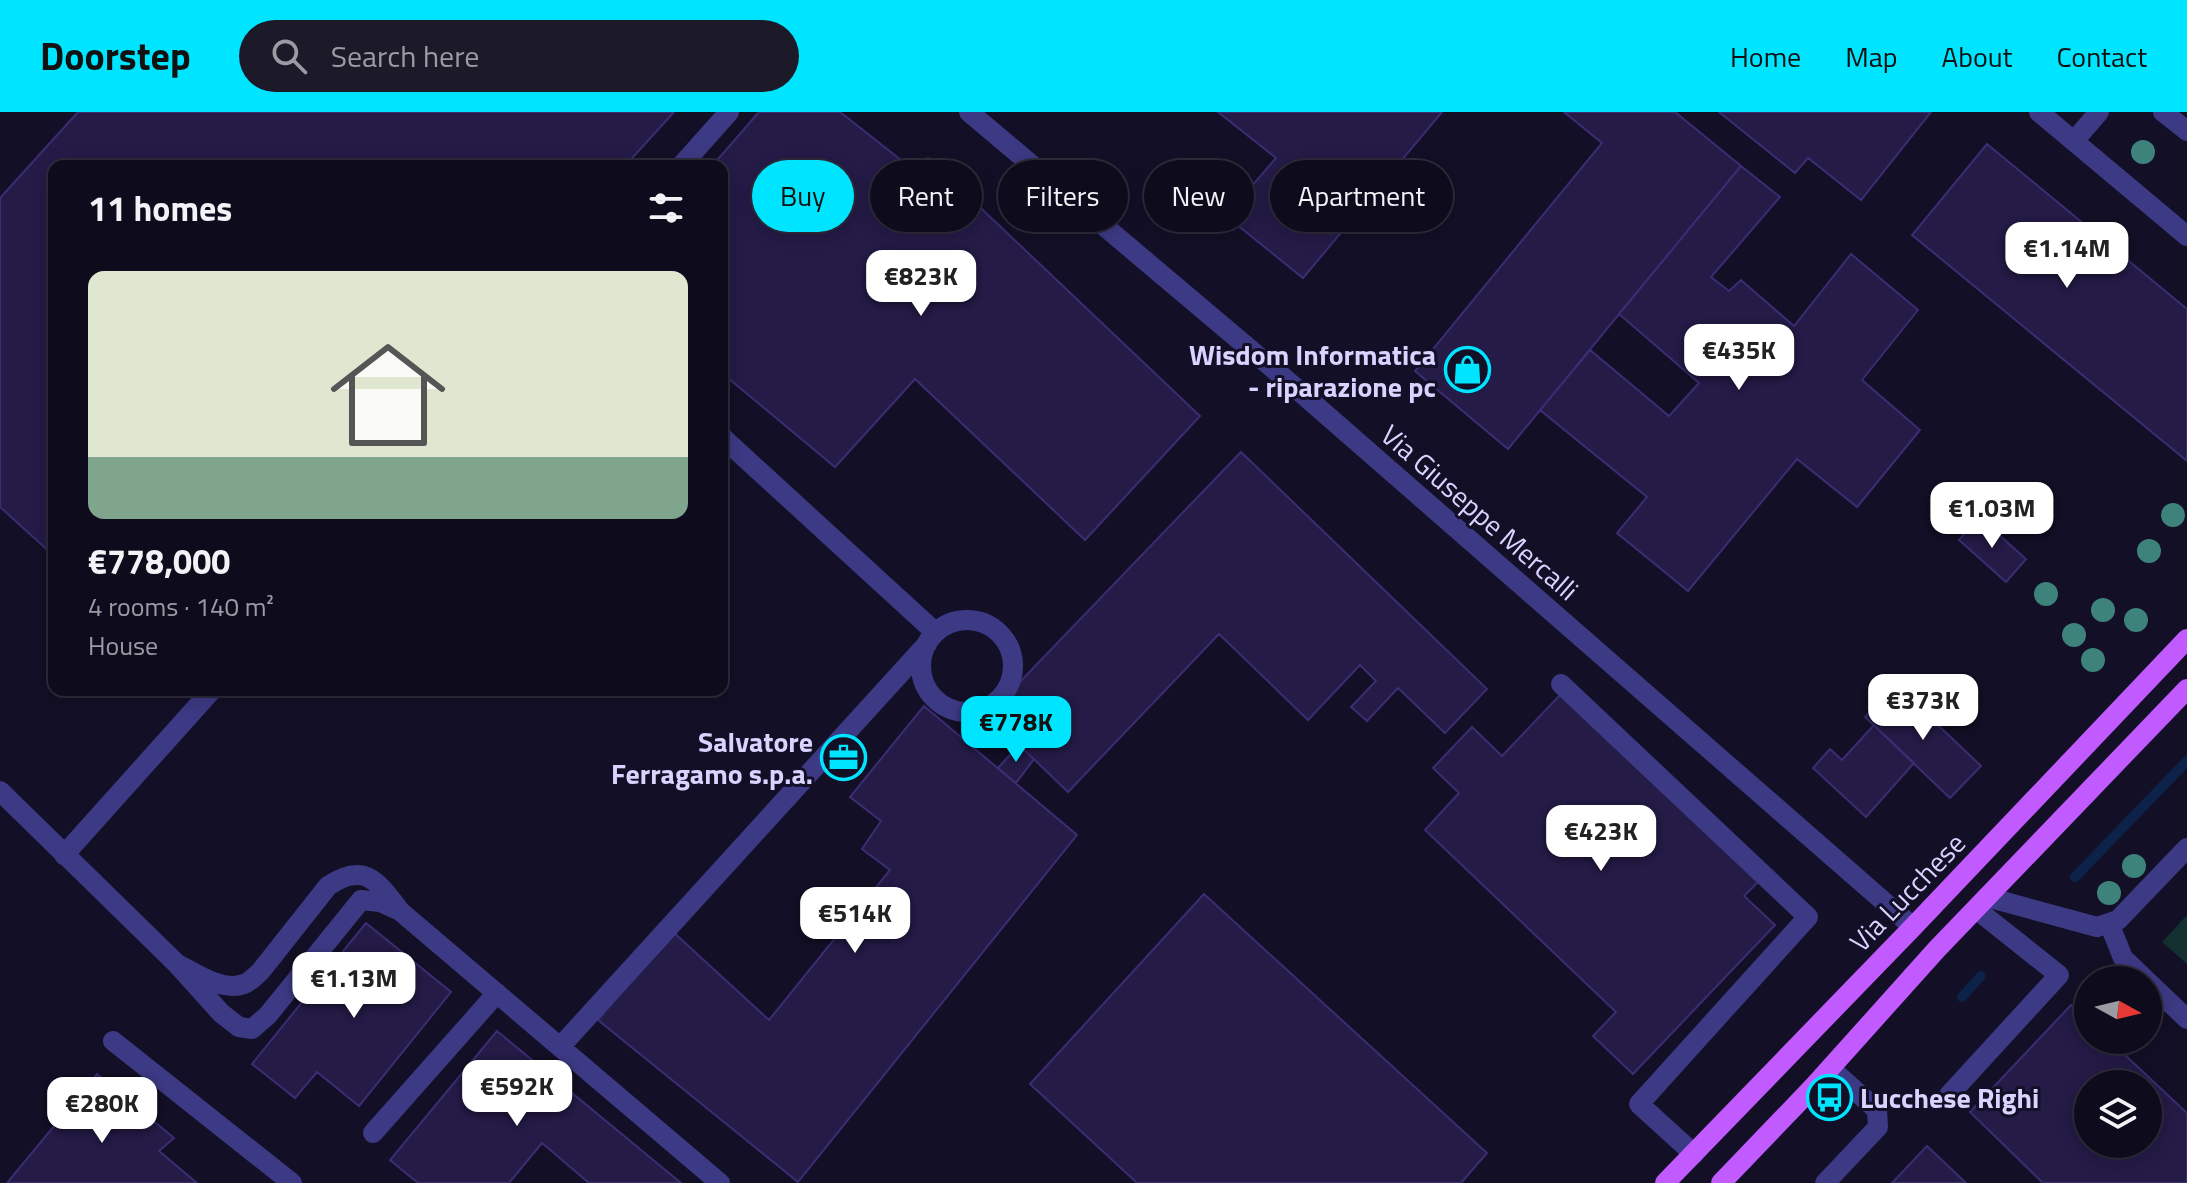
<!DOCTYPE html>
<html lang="en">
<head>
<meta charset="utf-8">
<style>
	:root { --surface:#0e0b1c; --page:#1c1929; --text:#f1f3f6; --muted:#9b9ba3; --line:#2e2b3b; --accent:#00e5ff }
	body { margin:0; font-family:"Titillium Web",sans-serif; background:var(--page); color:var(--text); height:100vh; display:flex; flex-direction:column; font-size:30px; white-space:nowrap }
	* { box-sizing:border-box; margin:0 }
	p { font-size:26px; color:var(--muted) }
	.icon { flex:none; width:44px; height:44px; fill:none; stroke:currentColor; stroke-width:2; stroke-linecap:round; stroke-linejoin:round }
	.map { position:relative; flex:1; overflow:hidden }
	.drawer { position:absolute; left:48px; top:48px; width:680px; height:536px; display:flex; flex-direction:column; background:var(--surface); border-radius:16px; box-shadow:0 4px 20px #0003,0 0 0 2px var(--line) }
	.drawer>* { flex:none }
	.top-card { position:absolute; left:752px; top:48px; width:760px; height:72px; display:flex; gap:16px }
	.needle { width:52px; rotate:98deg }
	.controls { position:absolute; left:2074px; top:854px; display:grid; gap:16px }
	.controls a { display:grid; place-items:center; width:88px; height:88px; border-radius:50%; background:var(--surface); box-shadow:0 4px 20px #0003,0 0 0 2px var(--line); font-size:40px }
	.price { position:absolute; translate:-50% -68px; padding:0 18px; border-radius:16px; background:#fff; color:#222; font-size:26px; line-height:52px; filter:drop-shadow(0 2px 4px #0008) }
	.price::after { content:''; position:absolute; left:50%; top:48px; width:24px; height:18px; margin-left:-12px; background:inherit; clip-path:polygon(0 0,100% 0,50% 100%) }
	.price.on { background:var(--accent); color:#111 }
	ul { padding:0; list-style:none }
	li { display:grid; align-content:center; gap:16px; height:424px; padding:0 40px }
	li+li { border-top:2px solid var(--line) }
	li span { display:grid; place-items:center; height:248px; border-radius:16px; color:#555 }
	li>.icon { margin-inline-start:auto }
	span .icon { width:144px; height:144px; fill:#fffc; stroke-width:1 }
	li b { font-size:34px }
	h2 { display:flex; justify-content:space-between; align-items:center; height:96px; padding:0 40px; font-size:34px }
	.tag { padding:0 28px; border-radius:36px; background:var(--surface); box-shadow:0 4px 20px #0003,0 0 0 2px var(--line); font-size:28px; line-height:72px }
	.tag.on { background:var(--accent); color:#111 }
	header { display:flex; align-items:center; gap:48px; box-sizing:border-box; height:112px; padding:0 40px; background:var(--accent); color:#111 }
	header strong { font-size:38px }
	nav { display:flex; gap:44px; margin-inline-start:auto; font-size:28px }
	.search { width:560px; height:72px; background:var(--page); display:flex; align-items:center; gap:20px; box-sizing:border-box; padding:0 28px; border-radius:44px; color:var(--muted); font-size:30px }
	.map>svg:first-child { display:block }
	.green { fill:#12302f }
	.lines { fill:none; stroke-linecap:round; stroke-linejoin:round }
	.stream { stroke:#0c2248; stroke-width:10 }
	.building { fill:#241b47; stroke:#3b2d73; stroke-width:2; fill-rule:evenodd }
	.minor { stroke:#3d3a85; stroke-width:20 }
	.major { stroke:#c25bff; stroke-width:20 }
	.tree { fill:#3d827b }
	.labels { text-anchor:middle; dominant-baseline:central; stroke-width:6; stroke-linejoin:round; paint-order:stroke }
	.poi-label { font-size:28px; font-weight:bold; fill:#d9d4ff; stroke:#130f26; text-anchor:end }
	.street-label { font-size:28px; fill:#d9d4ff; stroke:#130f26 }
</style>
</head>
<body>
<header>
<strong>Doorstep</strong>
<div class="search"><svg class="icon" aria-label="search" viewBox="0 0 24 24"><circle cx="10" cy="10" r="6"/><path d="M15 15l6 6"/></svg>Search here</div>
<nav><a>Home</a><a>Map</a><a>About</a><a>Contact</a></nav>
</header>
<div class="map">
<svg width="2187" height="1071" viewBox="0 0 2187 1071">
	<rect width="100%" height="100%" fill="#130f26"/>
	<path class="green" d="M2187,803V852L2162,830Z"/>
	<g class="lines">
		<path class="stream" d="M2075,765L2187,649
			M1962,885L1981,864"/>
	</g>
	<path class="building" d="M78,0H674L625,54H54V444L0,395V86Z
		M759,0H840L915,59L928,46L1200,304L1085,428L915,267L835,355L722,261V54H712Z
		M1218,0H1442L1303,166L1226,104L1276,46Z
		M1564,0H1675L1741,54L1508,337L1415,259L1602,31Z
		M1719,0H1931L1861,88L1808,46L1795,61Z
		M1987,32L2187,197V349L1912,123Z
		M1741,54L1780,85L1711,165L1729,179L1741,168L1794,214L1851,142L1918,198L1862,268L1920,318L1857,395L1797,347L1688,479L1617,421L1647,385L1540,298L1590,238L1669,304L1699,271L1619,202Z
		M1241,340L1487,577L1445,621L1398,576L1367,609L1351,595L1376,569L1360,553L1308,608L1219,522L1068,680L988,603Z
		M1979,405L2026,447L2006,470L1959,428Z
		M1896,573L1981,654L1950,686L1865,605Z
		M1560,583L1758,770L1744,784L1775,813L1633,962L1593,924L1616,900L1425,718L1459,681L1433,656L1472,615L1502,644Z
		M924,594L1077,723L798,1070L598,908L672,819L769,908L890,758L862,737L881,709L850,685Z
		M1874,613L1914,651L1866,705L1813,656L1830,637L1842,648Z
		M1019,633L1034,647L1016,671L998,656Z
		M1204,782L1487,1041L1461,1071H1137L1030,972Z
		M366,811L451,880L359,994L317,960L295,986L252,952Z
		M2071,893L2088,908V928H2109L2187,1001V1071H2043L1970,1000ZM2088,972H2148V1032H2088Z
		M497,919L681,1071H589L542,1031L509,1071H418L390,1048Z
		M97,962L174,1026L159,1039L197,1071H7Z
		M1927,1034L1966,1071H1892Z"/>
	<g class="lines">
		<path class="minor" d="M969,0L1283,265L1913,815
			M2039,0L2187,124
			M2163,0L2187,19
			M2074,29L2099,0
			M681,54L729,0
			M722,325L935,520
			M921 554a46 46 0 1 1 92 0a46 46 0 1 1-92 0Z
			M1561,572L1808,805L1639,992L1694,1042
			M0,679L176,851
			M64,743L212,578
			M1987,785L2097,815L2118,808L2187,736
			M400,799L380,790L361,788L268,903L252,917L239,915L221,901L176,851C195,861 222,880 244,872C250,870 255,864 260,860L328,774C365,749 378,770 400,799L720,1071
			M2109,811L2123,846L2146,868
			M2148,870L2187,907
			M113,929L292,1071
			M560,935L927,532
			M1949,983L2059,863L1976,797
			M373,1021L497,881
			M1825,1071L1878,1015L1877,998L1830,956"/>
		<path class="major" d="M1665,1071L1913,815L2187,527
			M1721,1071L1815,973L1937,837L2187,577"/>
	</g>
	<g class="tree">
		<circle cx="2143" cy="40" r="12"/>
		<circle cx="2173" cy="403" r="12"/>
		<circle cx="2149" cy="439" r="12"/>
		<circle cx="2046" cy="482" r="12"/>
		<circle cx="2103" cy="498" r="12"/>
		<circle cx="2136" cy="508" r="12"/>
		<circle cx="2074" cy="523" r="12"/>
		<circle cx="2093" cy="548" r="12"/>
		<circle cx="2134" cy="754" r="12"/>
		<circle cx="2109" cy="781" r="12"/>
	</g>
	<defs>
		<symbol id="shop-ring" viewBox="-11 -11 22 22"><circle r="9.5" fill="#130f26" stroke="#00e5ff" stroke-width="1.5"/><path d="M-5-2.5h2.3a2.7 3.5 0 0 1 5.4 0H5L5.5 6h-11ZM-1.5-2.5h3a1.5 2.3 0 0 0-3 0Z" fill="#00e5ff"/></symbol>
		<symbol id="office-ring" viewBox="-11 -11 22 22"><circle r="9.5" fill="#130f26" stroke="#00e5ff" stroke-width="1.5"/><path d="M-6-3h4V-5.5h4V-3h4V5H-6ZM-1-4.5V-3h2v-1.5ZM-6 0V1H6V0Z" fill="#00e5ff"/></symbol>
		<symbol id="bus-ring" viewBox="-11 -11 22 22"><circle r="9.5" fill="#130f26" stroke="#00e5ff" stroke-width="1.5"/><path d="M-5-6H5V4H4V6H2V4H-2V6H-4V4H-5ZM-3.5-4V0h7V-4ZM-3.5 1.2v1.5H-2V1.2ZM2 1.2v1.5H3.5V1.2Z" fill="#00e5ff"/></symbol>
	</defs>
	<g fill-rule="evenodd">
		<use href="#shop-ring" x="1442" y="232" width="51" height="51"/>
		<use href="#office-ring" x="818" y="620" width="51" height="51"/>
		<use href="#bus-ring" x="1804" y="960" width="51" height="51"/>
	</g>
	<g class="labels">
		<g class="poi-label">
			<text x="1436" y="242">Wisdom Informatica<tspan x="1436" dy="32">- riparazione pc</tspan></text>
			<text x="813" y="629">Salvatore<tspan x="813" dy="32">Ferragamo s.p.a.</tspan></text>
			<text x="1860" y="985" text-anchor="start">Lucchese Righi</text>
		</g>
		<g class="street-label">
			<text transform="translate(1480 400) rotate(41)">Via Giuseppe Mercalli</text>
			<text transform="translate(1907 780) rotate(-46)">Via Lucchese</text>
		</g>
	</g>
</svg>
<div class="controls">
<a><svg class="needle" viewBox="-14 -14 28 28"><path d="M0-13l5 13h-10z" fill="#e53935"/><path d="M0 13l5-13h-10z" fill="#9b9ba3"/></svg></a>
<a><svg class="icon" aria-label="layers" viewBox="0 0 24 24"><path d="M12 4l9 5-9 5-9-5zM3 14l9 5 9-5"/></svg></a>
</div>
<b class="price" style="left:2067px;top:178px">€1.14M</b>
<b class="price" style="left:921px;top:206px">€823K</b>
<b class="price" style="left:1739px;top:280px">€435K</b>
<b class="price" style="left:1992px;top:438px">€1.03M</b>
<b class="price" style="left:1923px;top:630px">€373K</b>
<b class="price on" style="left:1016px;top:652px">€778K</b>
<b class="price" style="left:1601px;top:761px">€423K</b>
<b class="price" style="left:855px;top:843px">€514K</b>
<b class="price" style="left:354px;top:908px">€1.13M</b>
<b class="price" style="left:517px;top:1016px">€592K</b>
<b class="price" style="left:102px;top:1033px">€280K</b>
<div class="top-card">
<a class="tag on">Buy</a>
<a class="tag">Rent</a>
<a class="tag">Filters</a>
<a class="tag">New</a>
<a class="tag">Apartment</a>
</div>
<section class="drawer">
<h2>11 homes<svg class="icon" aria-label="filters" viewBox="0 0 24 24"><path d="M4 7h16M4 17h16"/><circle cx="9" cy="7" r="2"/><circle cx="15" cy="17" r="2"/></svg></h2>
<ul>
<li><span style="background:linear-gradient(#dfe7d0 75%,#7fa58c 0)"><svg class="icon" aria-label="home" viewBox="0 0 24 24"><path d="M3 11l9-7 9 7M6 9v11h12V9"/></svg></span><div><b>€778,000</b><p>4 rooms · 140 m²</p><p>House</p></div></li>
</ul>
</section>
</div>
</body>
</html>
